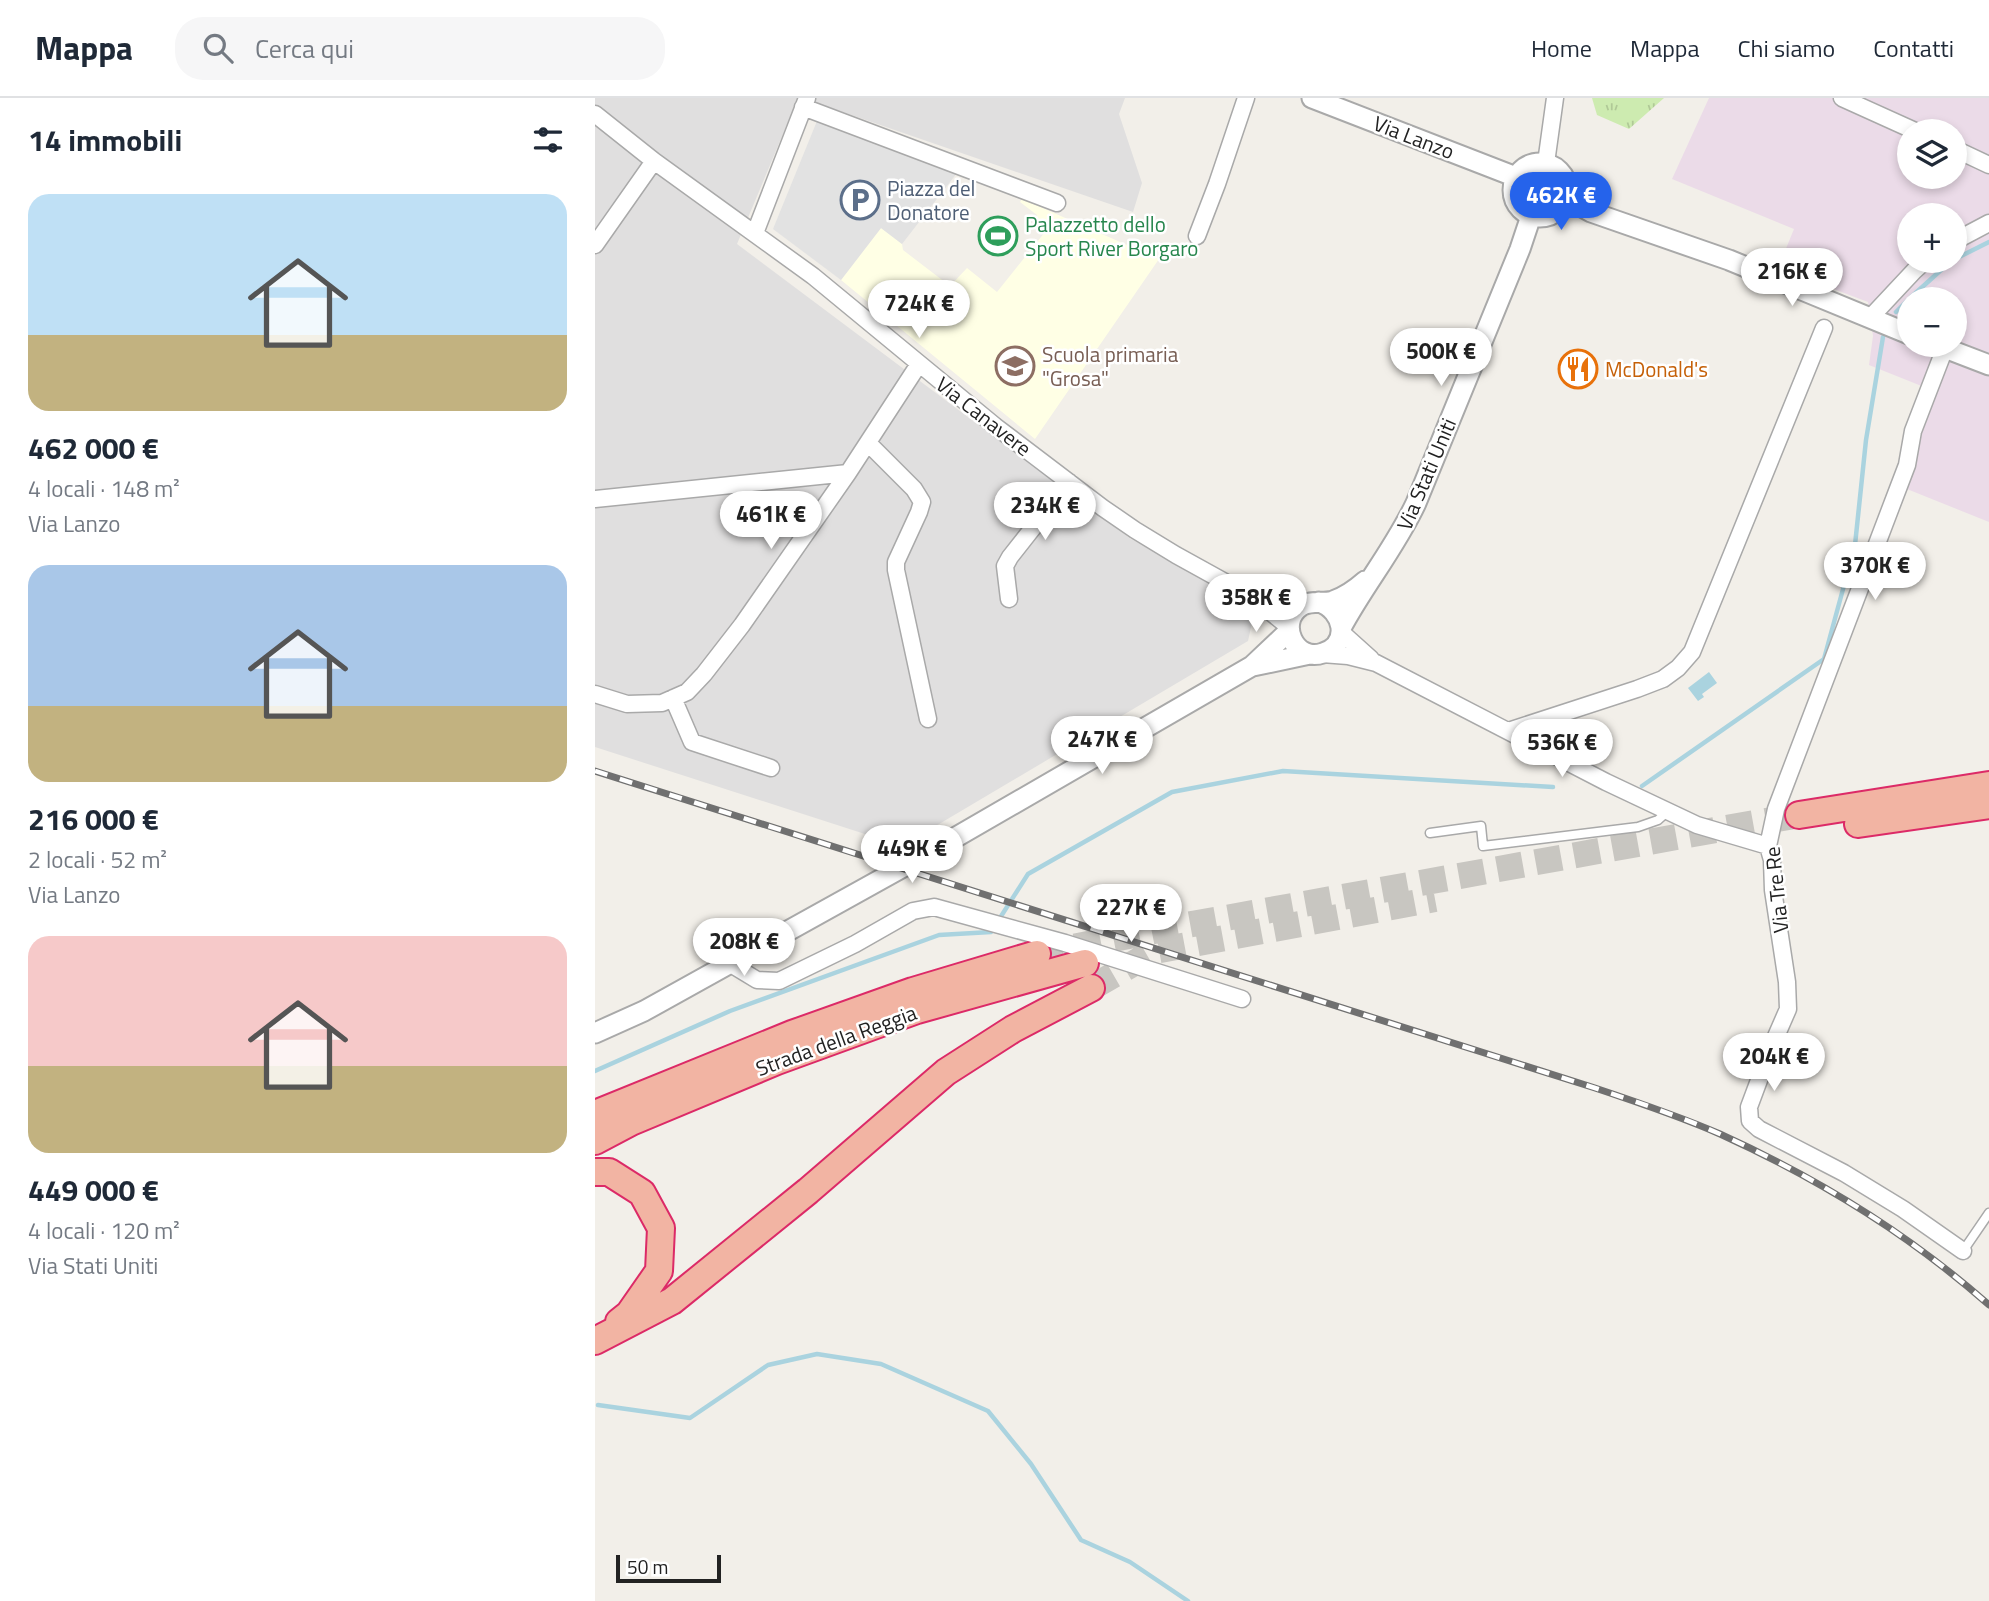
<!DOCTYPE html>
<html lang="it">
<head>
<meta charset="utf-8">
<style>
	:root { --surface:#fff; --page:#f6f6f7; --text:#1f2937; --muted:#747a83; --line:#e0e1e3; --accent:#2563eb }
	body { margin:0; font-family:"Titillium Web",sans-serif; background:var(--page); color:var(--text); height:100vh; display:flex; flex-direction:column; font-size:26px; white-space:nowrap }
	* { box-sizing:border-box; margin:0 }
	p { font-size:23px; color:var(--muted) }
	.icon { flex:none; width:38px; height:38px; fill:none; stroke:currentColor; stroke-width:2; stroke-linecap:round; stroke-linejoin:round }
	.map { position:relative; flex:1; overflow:hidden }
	.sheet { display:flex; flex-direction:column; background:var(--surface); width:595px }
	.sheet>* { flex:none }
	.tools { position:absolute; left:1302px; top:21px; display:grid; gap:14px }
	.tools a { display:grid; place-items:center; width:70px; height:70px; border-radius:50%; background:var(--surface); box-shadow:0 4px 10px #0003; font-size:35px }
	.scale { position:absolute; left:21px; bottom:18px; width:105px; box-sizing:border-box; padding-left:7px; border:4px solid #222; border-top:0; font-size:19px; line-height:24px; white-space:nowrap; color:#222; -webkit-text-stroke:5px #fff; paint-order:stroke }
	.price { position:absolute; translate:-50% -60px; padding:0 16px; border-radius:24px; background:#fff; color:#222; font-size:23px; line-height:46px; filter:drop-shadow(0 2px 4px #0008) }
	.price::after { content:''; position:absolute; left:50%; top:42px; width:21px; height:16px; margin-left:-10px; background:inherit; clip-path:polygon(0 0,100% 0,50% 100%) }
	.price.selected { background:var(--accent); color:#fff }
	ul { padding:0; list-style:none }
	li { display:grid; align-content:center; gap:14px; height:371px; padding:0 28px }
	li span { display:grid; place-items:center; height:217px; border-radius:21px; color:#555 }
	li>.icon { margin-inline-start:auto }
	span .icon { width:126px; height:126px; fill:#fffc; stroke-width:1 }
	li b { font-size:30px }
	h2 { display:flex; justify-content:space-between; align-items:center; height:84px; padding:0 28px; font-size:30px }
	header { display:flex; align-items:center; gap:42px; box-sizing:border-box; height:98px; padding:0 35px; background:var(--surface); border-bottom:2px solid var(--line) }
	header strong { font-size:33px }
	nav { display:flex; gap:38px; margin-inline-start:auto; font-size:24px }
	.search { width:490px; height:63px; background:var(--page); display:flex; align-items:center; gap:18px; box-sizing:border-box; padding:0 24px; border-radius:28px; color:var(--muted); font-size:26px }
	main { display:flex; flex:1; min-height:0 }
	.map>svg:first-child { display:block }
	.residential { fill:#e0dfdf }
	.industrial { fill:#ebdbe8; fill-rule:evenodd }
	.education { fill:#ffffe5 }
	.grass { fill:url(#grass-tufts) }
	.parking { fill:#e2e2e2 }
	.water { fill:#aad3df }
	.lines { fill:none; stroke-linecap:round; stroke-linejoin:round }
	.stream { stroke:#aad3df; stroke-width:4.5 }
	.trunk-tunnel { stroke:#c8c6c1; stroke-width:26; stroke-dasharray:26 13; stroke-linecap:butt }
	.service-casing { stroke:#a9a9a9; stroke-width:11 }
	.minor-casing { stroke:#a9a9a9; stroke-width:19 }
	.tertiary-casing { stroke:#a9a9a9; stroke-width:23 }
	.trunk-casing { stroke:#dc2a67; stroke-width:30 }
	.service { stroke:#fff; stroke-width:8 }
	.minor { stroke:#fff; stroke-width:16 }
	.tertiary { stroke:#fff; stroke-width:19 }
	.trunk { stroke:#f2b4a3; stroke-width:26 }
	.rail-casing { stroke:#707070; stroke-width:7 }
	.rail { stroke:#fff; stroke-width:4.5; stroke-dasharray:13; stroke-linecap:butt }
	.labels { text-anchor:middle; dominant-baseline:central; stroke-width:5; stroke-linejoin:round; paint-order:stroke }
	.street-label { font-size:21px; fill:#222; stroke:#fff }
	.service-label { font-size:21px; fill:#4e5e75; stroke:#fff; text-anchor:start }
	.leisure-label { font-size:21px; fill:#27864d; stroke:#fff; text-anchor:start }
	.education-label { font-size:21px; fill:#785e54; stroke:#fff; text-anchor:start }
	.food-label { font-size:21px; fill:#c56008; stroke:#fff; text-anchor:start }
</style>
</head>
<body>
<header>
<strong>Mappa</strong>
<div class="search"><svg class="icon" aria-label="search" viewBox="0 0 24 24"><circle cx="10" cy="10" r="6"/><path d="M15 15l6 6"/></svg>Cerca qui</div>
<nav><a>Home</a><a>Mappa</a><a>Chi siamo</a><a>Contatti</a></nav>
</header>
<main>
<section class="sheet">
<h2>14 immobili<svg class="icon" aria-label="filters" viewBox="0 0 24 24"><path d="M4 7h16M4 17h16"/><circle cx="9" cy="7" r="2"/><circle cx="15" cy="17" r="2"/></svg></h2>
<ul>
<li><span style="background:linear-gradient(#bfe0f5 65%,#c2b280 0)"><svg class="icon" aria-label="home" viewBox="0 0 24 24"><path d="M3 11l9-7 9 7M6 9v11h12V9"/></svg></span><div><b>462 000 €</b><p>4 locali · 148 m²</p><p>Via Lanzo</p></div></li>
<li><span style="background:linear-gradient(#a9c7e8 65%,#c2b280 0)"><svg class="icon" aria-label="home" viewBox="0 0 24 24"><path d="M3 11l9-7 9 7M6 9v11h12V9"/></svg></span><div><b>216 000 €</b><p>2 locali · 52 m²</p><p>Via Lanzo</p></div></li>
<li><span style="background:linear-gradient(#f6c9c9 60%,#c2b280 0)"><svg class="icon" aria-label="home" viewBox="0 0 24 24"><path d="M3 11l9-7 9 7M6 9v11h12V9"/></svg></span><div><b>449 000 €</b><p>4 locali · 120 m²</p><p>Via Stati Uniti</p></div></li>
</ul>
</section>
<div class="map">
<svg width="1394" height="1503" viewBox="0 0 1394 1503">
	<defs>
		<pattern id="grass-tufts" width="24" height="20" patternUnits="userSpaceOnUse" patternTransform="scale(1.75)"><rect width="24" height="20" fill="#cdebb0"/><path d="M3 7l-1-3M5 7V3M7 7l1-3M15 17l-1-3M17 17v-4M19 17l1-3" fill="none" stroke="#b0c997"/></pattern>
	</defs>
	<rect width="100%" height="100%" fill="#f2efe9"/>
	<path class="residential" d="M0,0H203L142,146L536,441L600,474L644,502L658,520L653,543L307,748L0,649Z
		M207,0H530L524,16L547,85L538,114Z"/>
	<path class="industrial" d="M1114,0H1394V424L1297,385L1329,289L1274,267L1278,238L1273,204L1183,170L1199,131L1077,81ZM1314,33H1360V79H1314ZM1314,117H1360V163H1314ZM1314,201H1360V247H1314Z"/>
	<path class="education" d="M427,101L564,161L440,341L246,182L286,130L307,146L308,152L355,188L372,170L402,194L450,134L438,123L442,117L425,104Z"/>
	<path class="grass" d="M997,0H1069L1034,31L1002,17Z"/>
	<path class="parking" d="M222,23L362,75L307,146L286,130L246,182L178,131Z"/>
	<path class="water" d="M1114,574L1122,585L1107,596L1109,599L1103,603L1093,590Z"/>
	<g class="lines">
		<path class="stream" d="M1360,161L1394,144
			M1314,201L1356,163
			M1301,214L1314,201
			M1047,688L1229,561L1260,447L1271,342L1288,239
			M0,973L135,913L344,837L396,834L433,776L577,694L688,673L958,689
			M3,1307L95,1320L173,1267L222,1256L286,1266L393,1313L436,1366L486,1442L535,1464L593,1503"/>
		<path class="trunk-tunnel" d="M442,856L564,832L1204,717
			M496,890L560,853L840,801"/>
		<defs>
			<path id="service" d="M835,735L886,728L888,748L1043,729L1063,722L1073,713
				M1368,1153L1394,1115"/>
			<path id="minor" d="M1247,0L1320,33
				M208,9L462,105
				M0,16L59,63L218,178L400,328L508,410L540,432L581,457L657,499L694,529
				M1360,51L1394,67
				M951,65L960,0
				M160,135L212,0
				M602,138L622,86L651,0
				M1360,143L1394,125
				M0,147L59,63
				M1275,220L1319,173L1330,163
				M1350,250L1318,333L1312,367L1181,711L1173,748L1177,762L1178,792L1192,884L1193,911L1176,950L1154,1009L1155,1023L1164,1031L1249,1075L1308,1111L1368,1153
				M273,345L319,391L327,404L324,414L301,464V472L333,621
				M0,401L253,375
				M660,500L676,504L706,508
				M414,501L410,468L415,459L474,384
				M746,534L776,561
				M727,556L753,558L781,565L1011,684L1102,727L1173,748
				M0,596L32,606L67,605L92,594L109,576L147,527L253,375L324,266
				M78,600L97,644L176,670
				M913,633L1042,591L1068,581L1083,570L1097,554L1229,230
				M134,865L162,882L184,883L260,846L318,813L339,809L470,845L647,901"/>
			<path id="tertiary" d="M717,0L921,79
				M918 92a27 27 0 1 1 54 0a27 27 0 1 1-54 0Z
				M971,100L996,114L1134,162L1314,236
				M1342,247L1394,267
				M724,504C749,512 756,546 728,555C700,565 681,524 706,508C716,502 728,506 738,503C749,499 761,491 770,483
				M746,530C769,487 800,450 821,405L925,151L936,118
				M658,568L715,556
				M0,935L49,913L337,753L657,568L694,533"/>
			<path id="trunk" d="M1204,717L1394,687
				M1263,726L1394,707
				M0,1016L197,936L318,893L442,856
				M0,1043L36,1024L182,963L322,912L490,865
				M0,1074H14L47,1095L66,1130L64,1173L34,1216L24,1224
				M0,1243L77,1203L213,1093L351,974L418,931L496,890"/>
		</defs>
		<use href="#service" class="service-casing"/>
		<use href="#minor" class="minor-casing"/>
		<use href="#tertiary" class="tertiary-casing"/>
		<use href="#trunk" class="trunk-casing"/>
		<use href="#service" class="service"/>
		<use href="#minor" class="minor"/>
		<use href="#tertiary" class="tertiary"/>
		<use href="#trunk" class="trunk"/>
		<defs>
			<path id="rail" d="M0,673L1000,990C1042,1004 1084,1018 1125,1036C1222,1080 1314,1136 1394,1207"/>
		</defs>
		<use href="#rail" class="rail-casing"/>
		<use href="#rail" class="rail"/>
	</g>
	<defs>
		<symbol id="parking-ring" viewBox="-11 -11 22 22"><circle r="9.5" fill="#fff" stroke="#5c6f8a" stroke-width="1.5"/><path d="M-3.5-5.5H1a3.5 3.5 0 0 1 0 7H-1V5.5H-3.5ZM-1-3.4V-.6H.8a1.4 1.4 0 0 0 0-2.8Z" fill="#5c6f8a"/></symbol>
		<symbol id="stadium-ring" viewBox="-11 -11 22 22"><circle r="9.5" fill="#fff" stroke="#2e9e5b" stroke-width="1.5"/><path d="M0-5a6.5 5 0 1 0 0 10a6.5 5 0 1 0 0-10ZM-3.5-1.8h7v3.6h-7Z" fill="#2e9e5b"/></symbol>
		<symbol id="school-ring" viewBox="-11 -11 22 22"><circle r="9.5" fill="#fff" stroke="#8d6e63" stroke-width="1.5"/><path d="M0-5L7-2L0 1L-7-2ZM-4 1L0 2.5L4 1V4Q0 6-4 4Z" fill="#8d6e63"/></symbol>
		<symbol id="restaurant-ring" viewBox="-11 -11 22 22"><circle r="9.5" fill="#fff" stroke="#e8710a" stroke-width="1.5"/><path d="M-5-6h1v4h1v-4h1v4h1v-4h1v5L-1.5 .5V6h-2V.5L-5-1ZM5-6V6H3V1.5H1.5Q1.5-4 5-6Z" fill="#e8710a"/></symbol>
	</defs>
	<g fill-rule="evenodd">
		<use href="#parking-ring" x="243" y="80" width="44" height="44"/>
		<use href="#stadium-ring" x="381" y="116" width="44" height="44"/>
		<use href="#school-ring" x="398" y="246" width="44" height="44"/>
		<use href="#restaurant-ring" x="961" y="249" width="44" height="44"/>
	</g>
	<g class="labels">
		<g class="street-label">
			<text transform="translate(819 39) rotate(21)">Via Lanzo</text>
			<text transform="translate(389 318) rotate(38)">Via Canavere</text>
			<text transform="translate(831 376) rotate(-67)">Via Stati Uniti</text>
			<text transform="translate(1181 792) rotate(-96)">Via Tre Re</text>
			<text transform="translate(241 942) rotate(-20)">Strada della Reggia</text>
		</g>
		<g class="service-label">
			<text x="292" y="90">Piazza del<tspan x="292" dy="24">Donatore</tspan></text>
		</g>
		<g class="leisure-label">
			<text x="430" y="126">Palazzetto dello<tspan x="430" dy="24">Sport River Borgaro</tspan></text>
		</g>
		<g class="education-label">
			<text x="447" y="256">Scuola primaria<tspan x="447" dy="24">"Grosa"</tspan></text>
		</g>
		<g class="food-label">
			<text x="1010" y="271">McDonald's</text>
		</g>
	</g>
</svg>
<div class="tools">
<a><svg class="icon" aria-label="layers" viewBox="0 0 24 24"><path d="M12 4l9 5-9 5-9-5zM3 14l9 5 9-5"/></svg></a>
<a>+</a>
<a>−</a>
</div>
<div class="scale">50 m</div>
<b class="price selected" style="left:966px;top:134px">462K €</b>
<b class="price" style="left:1197px;top:210px">216K €</b>
<b class="price" style="left:324px;top:242px">724K €</b>
<b class="price" style="left:846px;top:290px">500K €</b>
<b class="price" style="left:450px;top:444px">234K €</b>
<b class="price" style="left:176px;top:453px">461K €</b>
<b class="price" style="left:1280px;top:504px">370K €</b>
<b class="price" style="left:661px;top:536px">358K €</b>
<b class="price" style="left:507px;top:678px">247K €</b>
<b class="price" style="left:967px;top:681px">536K €</b>
<b class="price" style="left:317px;top:787px">449K €</b>
<b class="price" style="left:536px;top:846px">227K €</b>
<b class="price" style="left:149px;top:880px">208K €</b>
<b class="price" style="left:1179px;top:995px">204K €</b>
</div>
</main>
</body>
</html>
